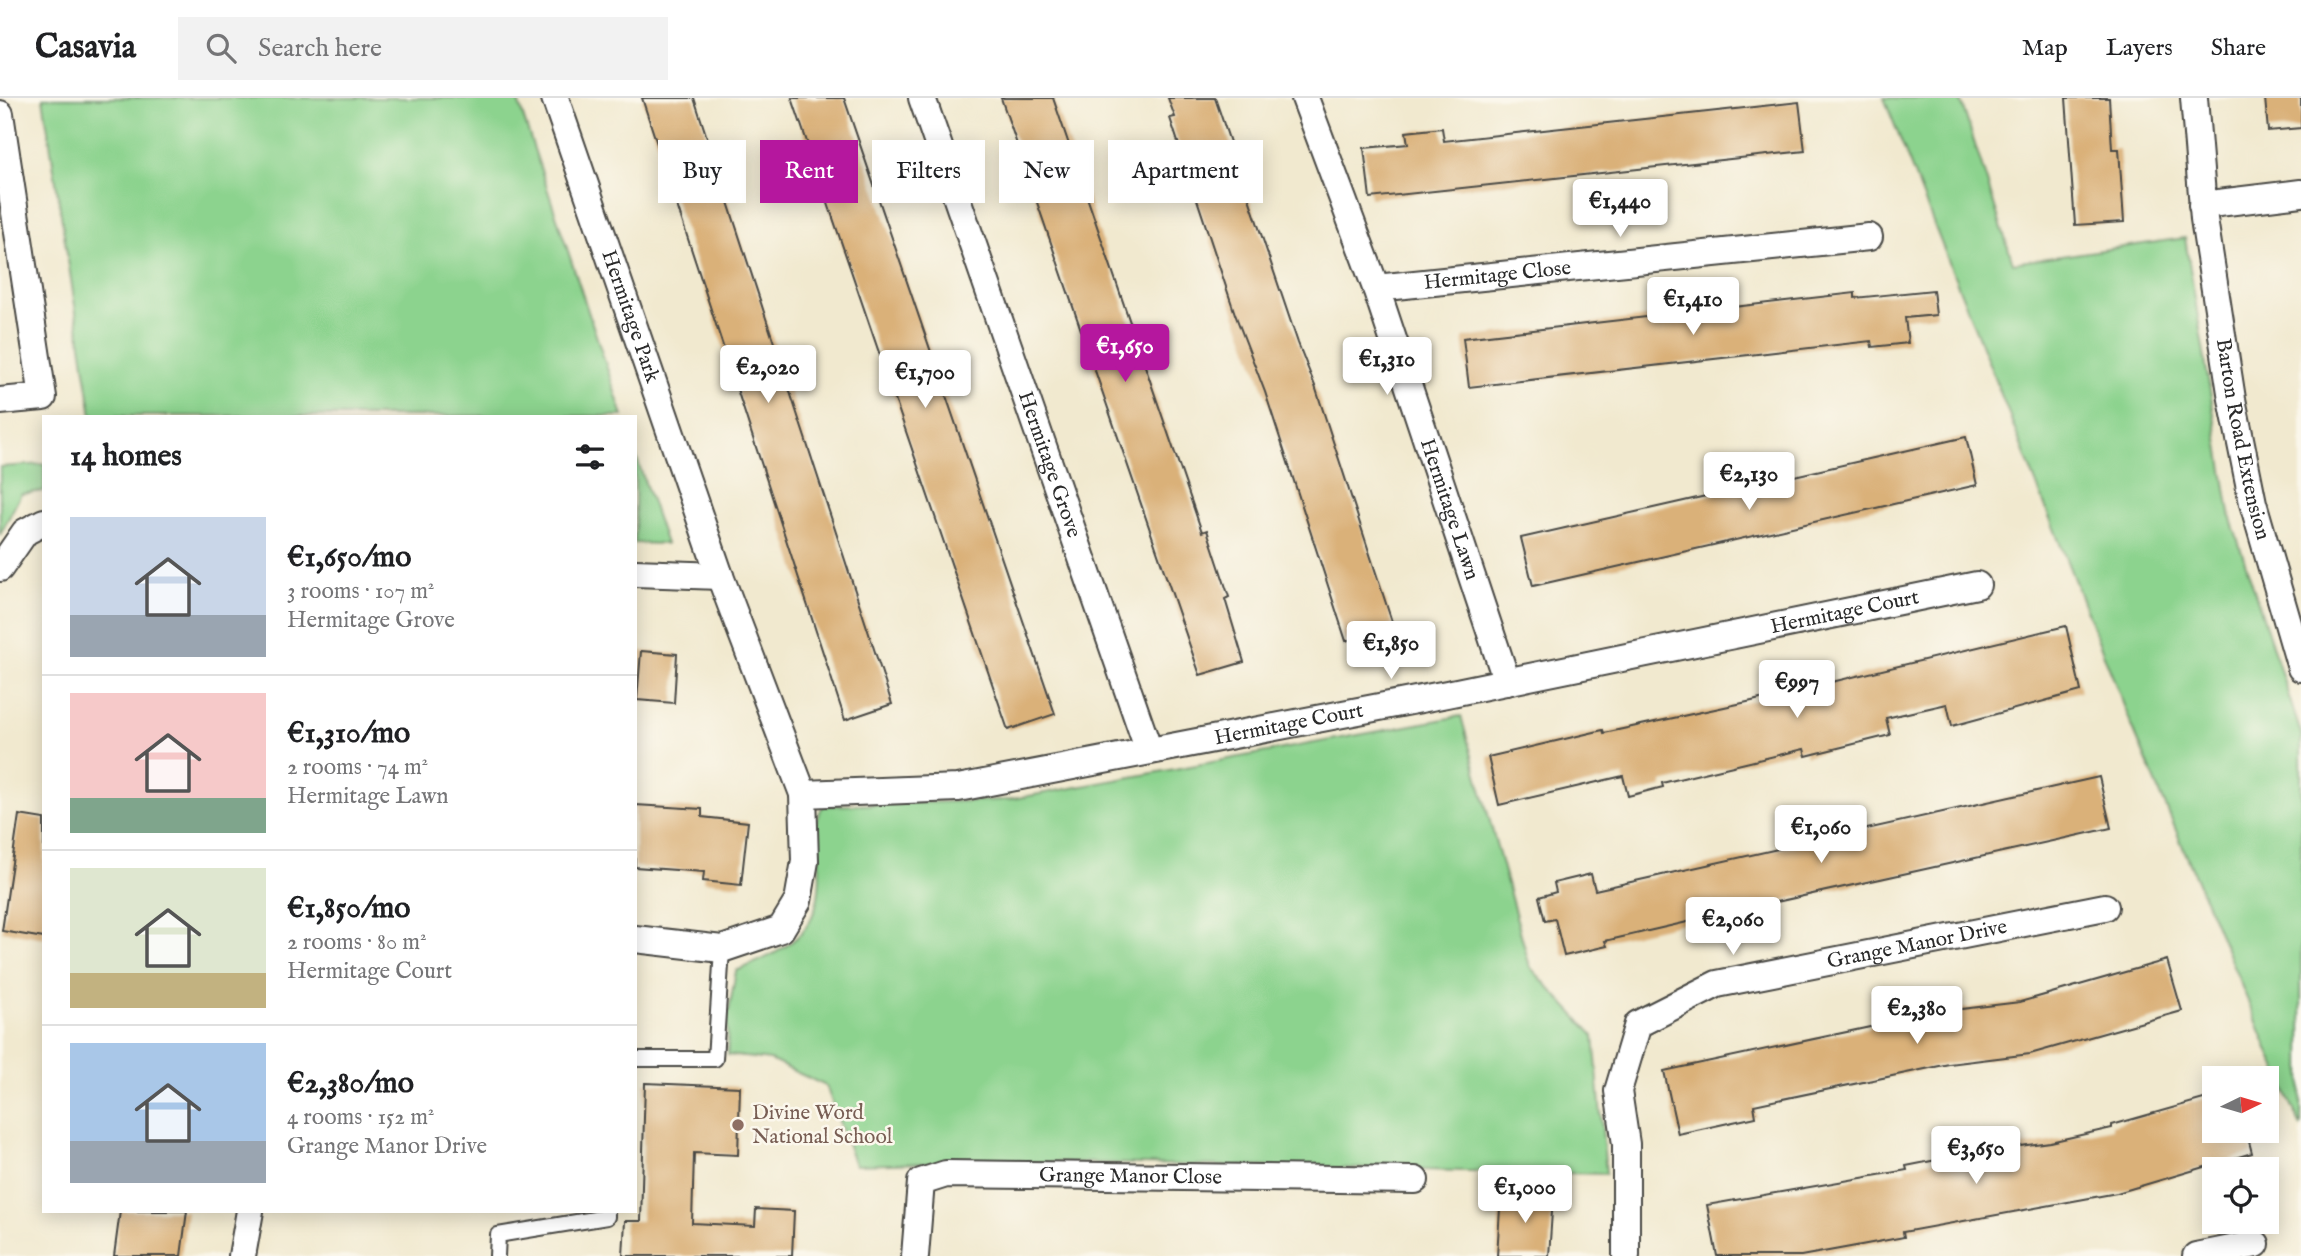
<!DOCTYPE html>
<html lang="en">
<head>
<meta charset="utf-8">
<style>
	:root { --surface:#fff; --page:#f2f2f2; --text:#202124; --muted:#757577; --line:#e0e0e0; --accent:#b5179e }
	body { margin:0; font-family:"IM FELL English",serif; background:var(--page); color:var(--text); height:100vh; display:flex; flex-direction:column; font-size:26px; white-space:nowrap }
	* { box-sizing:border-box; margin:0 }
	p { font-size:23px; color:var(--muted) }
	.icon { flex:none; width:38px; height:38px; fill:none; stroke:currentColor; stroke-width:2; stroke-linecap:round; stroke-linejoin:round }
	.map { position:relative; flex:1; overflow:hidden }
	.side { position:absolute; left:42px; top:317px; width:595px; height:798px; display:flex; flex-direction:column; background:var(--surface); border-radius:0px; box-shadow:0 4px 18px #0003 }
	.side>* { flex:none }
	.guide { position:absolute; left:658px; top:42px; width:665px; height:63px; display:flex; gap:14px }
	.needle { width:46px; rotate:85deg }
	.fabs { position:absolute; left:2202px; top:968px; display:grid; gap:14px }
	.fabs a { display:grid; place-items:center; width:77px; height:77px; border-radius:0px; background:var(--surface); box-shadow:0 4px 18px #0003; font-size:35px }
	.price { position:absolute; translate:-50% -60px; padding:0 16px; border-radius:7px; background:#fff; color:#222; font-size:23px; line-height:46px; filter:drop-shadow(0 2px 4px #0008) }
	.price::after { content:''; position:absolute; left:50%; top:42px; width:21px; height:16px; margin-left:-10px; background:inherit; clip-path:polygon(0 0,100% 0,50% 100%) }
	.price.on { background:var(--accent); color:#fff }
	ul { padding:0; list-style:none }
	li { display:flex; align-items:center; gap:21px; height:175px; padding:0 28px }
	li+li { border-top:2px solid var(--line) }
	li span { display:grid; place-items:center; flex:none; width:196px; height:140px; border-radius:0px; color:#555 }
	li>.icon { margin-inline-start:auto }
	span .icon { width:84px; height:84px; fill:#fffc; stroke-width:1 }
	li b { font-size:30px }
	h2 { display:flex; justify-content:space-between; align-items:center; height:84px; padding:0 28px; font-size:30px }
	.tag { padding:0 24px; border-radius:0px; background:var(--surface); box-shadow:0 4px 18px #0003; font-size:24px; line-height:63px }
	.tag.on { background:var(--accent); color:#fff }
	header { display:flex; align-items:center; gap:42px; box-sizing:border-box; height:98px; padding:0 35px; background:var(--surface); border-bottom:2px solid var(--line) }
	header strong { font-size:33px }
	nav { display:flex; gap:38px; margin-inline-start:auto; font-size:24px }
	.search { width:490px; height:63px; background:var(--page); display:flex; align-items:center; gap:18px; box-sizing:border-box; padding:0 24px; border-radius:0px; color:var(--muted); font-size:26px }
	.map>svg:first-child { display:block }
	.green { fill:#8cd38e; stroke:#5c7f5c; stroke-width:2 }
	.building { fill:#dab179 }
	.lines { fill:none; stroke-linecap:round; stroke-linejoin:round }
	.service-casing { stroke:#494844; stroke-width:18 }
	.minor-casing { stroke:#494844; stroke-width:30 }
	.service { stroke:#fff; stroke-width:14 }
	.minor { stroke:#fff; stroke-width:26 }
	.education-dot { fill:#8d6e63; stroke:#fbf7ec; stroke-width:2.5 }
	.labels { text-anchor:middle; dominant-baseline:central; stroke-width:5; stroke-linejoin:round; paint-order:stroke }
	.street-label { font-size:21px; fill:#2b2b2b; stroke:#fbf7ec }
	.education-label { font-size:21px; fill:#785e54; stroke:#fbf7ec; text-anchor:start }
</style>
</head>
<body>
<header>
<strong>Casavia</strong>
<div class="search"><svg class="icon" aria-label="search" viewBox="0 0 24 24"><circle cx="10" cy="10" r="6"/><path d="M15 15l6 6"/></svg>Search here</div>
<nav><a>Map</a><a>Layers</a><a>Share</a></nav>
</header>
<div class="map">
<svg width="2301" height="1158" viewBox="0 0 2301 1158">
	<rect width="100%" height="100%" fill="#fbf7ec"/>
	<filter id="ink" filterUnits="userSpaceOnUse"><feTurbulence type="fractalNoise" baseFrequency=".0143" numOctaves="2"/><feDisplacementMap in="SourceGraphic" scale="14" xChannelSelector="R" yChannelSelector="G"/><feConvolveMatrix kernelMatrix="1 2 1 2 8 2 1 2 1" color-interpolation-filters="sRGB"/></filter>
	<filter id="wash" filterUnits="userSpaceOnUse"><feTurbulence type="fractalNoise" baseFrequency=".00686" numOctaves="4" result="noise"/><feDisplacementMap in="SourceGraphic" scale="28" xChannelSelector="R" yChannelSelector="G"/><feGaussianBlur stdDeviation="1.57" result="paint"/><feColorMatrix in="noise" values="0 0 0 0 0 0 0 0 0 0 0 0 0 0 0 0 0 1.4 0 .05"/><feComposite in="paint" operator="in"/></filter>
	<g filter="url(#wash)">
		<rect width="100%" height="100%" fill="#f1e9cf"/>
		<path class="green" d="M43,0H517L623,318H92Z
			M1884,0H1960L2013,165L2185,140L2231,421L2301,636V1029L2132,628Z
			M635,355L666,446L635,445Z
			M44,366V393L21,396L0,437V369Z
			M1461,618L1530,869L1594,938L1606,1076L1002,1063L855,1067L826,988L770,962L728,957L727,924L736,873C796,848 825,831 819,760C817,738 811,728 823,708L1007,702Z"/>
		<g id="blocks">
			<path class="building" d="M642,0H694L892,606L845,622Z
				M792,0H844L1055,616L1008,632Z
				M1001,0H1053L1202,434L1207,432L1229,499L1225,501L1244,564L1200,577Z
				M1168,0H1215L1298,245L1315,288L1393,527L1346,543L1265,294L1235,216L1170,20L1175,19Z
				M2066,0H2109L2112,51H2119L2124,124L2075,127Z
				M2265,0H2301V30L2268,33Z
				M1799,4L1805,53L1370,100L1364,50L1408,46L1406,34L1442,30L1444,43Z
				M1933,192L1936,217L1905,220L1908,245L1872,249L1871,243L1469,289L1463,240L1855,195V200Z
				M1966,339L1977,387L1533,488L1521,440Z
				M2066,528L2081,593L1952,628L1947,606L1899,617L1886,620L1890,637L1806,658L1804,651L1662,685L1663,689L1628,698L1623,678L1499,707L1488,659L1603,632L1604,635L1752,603Z
				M641,553L677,556L674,605L637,602Z
				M2099,679L2111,730L1722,816L1605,843L1607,848L1564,858L1555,821L1545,823L1539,799L1556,794L1554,785L1591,776L1595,792Z
				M635,707L702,711V719L748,724L741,787L703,783L704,774L635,769Z
				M19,717L44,721V840L2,833Z
				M2167,862L2182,913L2030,956L1949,966L1754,1007L1756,1019L1678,1036L1664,973L1945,913L2020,904Z
				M645,985L740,989L738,1057L694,1055L692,1125L755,1128L756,1111L794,1113L792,1158H623L625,1123H641Z
				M2214,998V1032H2246L2252,1055L2117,1095L1903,1134L1904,1139L1845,1150L1801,1158H1717L1707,1107L1907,1072L1906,1068L1977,1054L2050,1044L2112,1030V1027Z
				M1501,1095L1553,1099L1549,1158H1497Z
				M120,1113H187L181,1158H114Z"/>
		</g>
	</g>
	<g filter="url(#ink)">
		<use href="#blocks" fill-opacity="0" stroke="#494844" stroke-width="2"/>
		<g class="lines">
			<defs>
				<path id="service" d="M635,961H715L722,851
					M497,1158L498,1137L607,1119V1113"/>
				<g id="minor">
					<path id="s1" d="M555,0L720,478L803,696L805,763L798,803L781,831L722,851L635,841"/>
					<path id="s2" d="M922,0L1149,653"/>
					<path id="s3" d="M1305,0L1376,190L1507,584"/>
					<path id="s4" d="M2194,0L2204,121L2232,301L2253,405L2301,570"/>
					<path d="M0,16L43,299L0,303"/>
					<path d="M2202,107L2301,95"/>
					<path id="s5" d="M1376,190L1869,139"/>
					<path d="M0,470L25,434L44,424"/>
					<path d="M635,475L720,478"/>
					<path id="s6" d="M803,696L958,690L1447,596L1977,487"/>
					<path d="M242,1158L250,1113"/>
					<path id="s7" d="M915,1158L921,1084L946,1076L1415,1082"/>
					<path id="s8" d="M1626,1158V1046L1618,993L1638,926L1717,886L2105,809"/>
					<path d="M2196,1158L2256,1146"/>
				</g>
			</defs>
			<use href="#service" class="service-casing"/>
			<use href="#minor" class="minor-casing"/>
			<use href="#service" class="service"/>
			<use href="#minor" class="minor"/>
		</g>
	</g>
	<circle class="education-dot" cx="738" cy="1027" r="7"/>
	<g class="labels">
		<g class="street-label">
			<text stroke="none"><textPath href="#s5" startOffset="122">Hermitage Close</textPath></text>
			<text stroke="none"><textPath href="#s1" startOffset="231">Hermitage Park</textPath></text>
			<text stroke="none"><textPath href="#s4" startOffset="345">Barton Road Extension</textPath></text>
			<text stroke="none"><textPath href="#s2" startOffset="388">Hermitage Grove</textPath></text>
			<text stroke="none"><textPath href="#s3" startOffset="436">Hermitage Lawn</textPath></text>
			<text stroke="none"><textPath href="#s6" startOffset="1059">Hermitage Court</textPath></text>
			<text stroke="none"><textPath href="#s6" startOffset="492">Hermitage Court</textPath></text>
			<text stroke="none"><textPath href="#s8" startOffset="528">Grange Manor Drive</textPath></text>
			<text stroke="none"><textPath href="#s7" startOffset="285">Grange Manor Close</textPath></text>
		</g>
		<g class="education-label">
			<text x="752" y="1015">Divine Word<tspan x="752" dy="24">National School</tspan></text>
		</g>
	</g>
</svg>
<div class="fabs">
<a><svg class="needle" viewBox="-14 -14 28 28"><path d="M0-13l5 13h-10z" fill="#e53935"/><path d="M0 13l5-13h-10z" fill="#757577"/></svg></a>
<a><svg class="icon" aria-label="locate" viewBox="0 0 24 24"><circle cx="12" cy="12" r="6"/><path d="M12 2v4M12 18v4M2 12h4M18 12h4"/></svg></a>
</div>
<b class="price" style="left:1620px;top:141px">€1,440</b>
<b class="price" style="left:1693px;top:239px">€1,410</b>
<b class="price on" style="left:1125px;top:286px">€1,650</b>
<b class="price" style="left:1387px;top:299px">€1,310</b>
<b class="price" style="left:768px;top:307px">€2,020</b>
<b class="price" style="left:925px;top:312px">€1,700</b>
<b class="price" style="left:1749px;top:414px">€2,130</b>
<b class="price" style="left:1391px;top:583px">€1,850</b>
<b class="price" style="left:1797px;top:622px">€997</b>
<b class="price" style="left:1821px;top:767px">€1,060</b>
<b class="price" style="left:1733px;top:859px">€2,060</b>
<b class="price" style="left:1917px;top:948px">€2,380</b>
<b class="price" style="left:1976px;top:1088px">€3,650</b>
<b class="price" style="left:1525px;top:1127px">€1,000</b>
<div class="guide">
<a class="tag">Buy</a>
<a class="tag on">Rent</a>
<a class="tag">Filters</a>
<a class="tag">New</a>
<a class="tag">Apartment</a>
</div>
<section class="side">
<h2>14 homes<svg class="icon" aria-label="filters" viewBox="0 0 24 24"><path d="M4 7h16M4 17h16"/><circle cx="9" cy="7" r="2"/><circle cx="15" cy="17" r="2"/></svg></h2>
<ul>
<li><span style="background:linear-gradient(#c9d6e8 70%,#9aa5b1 0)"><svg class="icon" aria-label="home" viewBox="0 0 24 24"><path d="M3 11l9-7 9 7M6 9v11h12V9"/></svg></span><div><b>€1,650/mo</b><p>3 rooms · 107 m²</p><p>Hermitage Grove</p></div></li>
<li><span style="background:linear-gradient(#f6c9c9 75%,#7fa58c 0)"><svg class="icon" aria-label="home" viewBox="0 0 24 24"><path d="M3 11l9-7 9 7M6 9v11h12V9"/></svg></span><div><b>€1,310/mo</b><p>2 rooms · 74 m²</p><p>Hermitage Lawn</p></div></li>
<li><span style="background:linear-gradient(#dfe7d0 75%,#c2b280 0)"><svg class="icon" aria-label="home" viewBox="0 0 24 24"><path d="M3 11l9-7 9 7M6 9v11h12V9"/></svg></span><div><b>€1,850/mo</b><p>2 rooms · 80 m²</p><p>Hermitage Court</p></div></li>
<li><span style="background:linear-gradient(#a9c7e8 70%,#9aa5b1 0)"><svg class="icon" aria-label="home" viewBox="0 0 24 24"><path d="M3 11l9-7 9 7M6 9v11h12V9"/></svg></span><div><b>€2,380/mo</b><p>4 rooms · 152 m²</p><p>Grange Manor Drive</p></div></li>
</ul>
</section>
</div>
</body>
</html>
